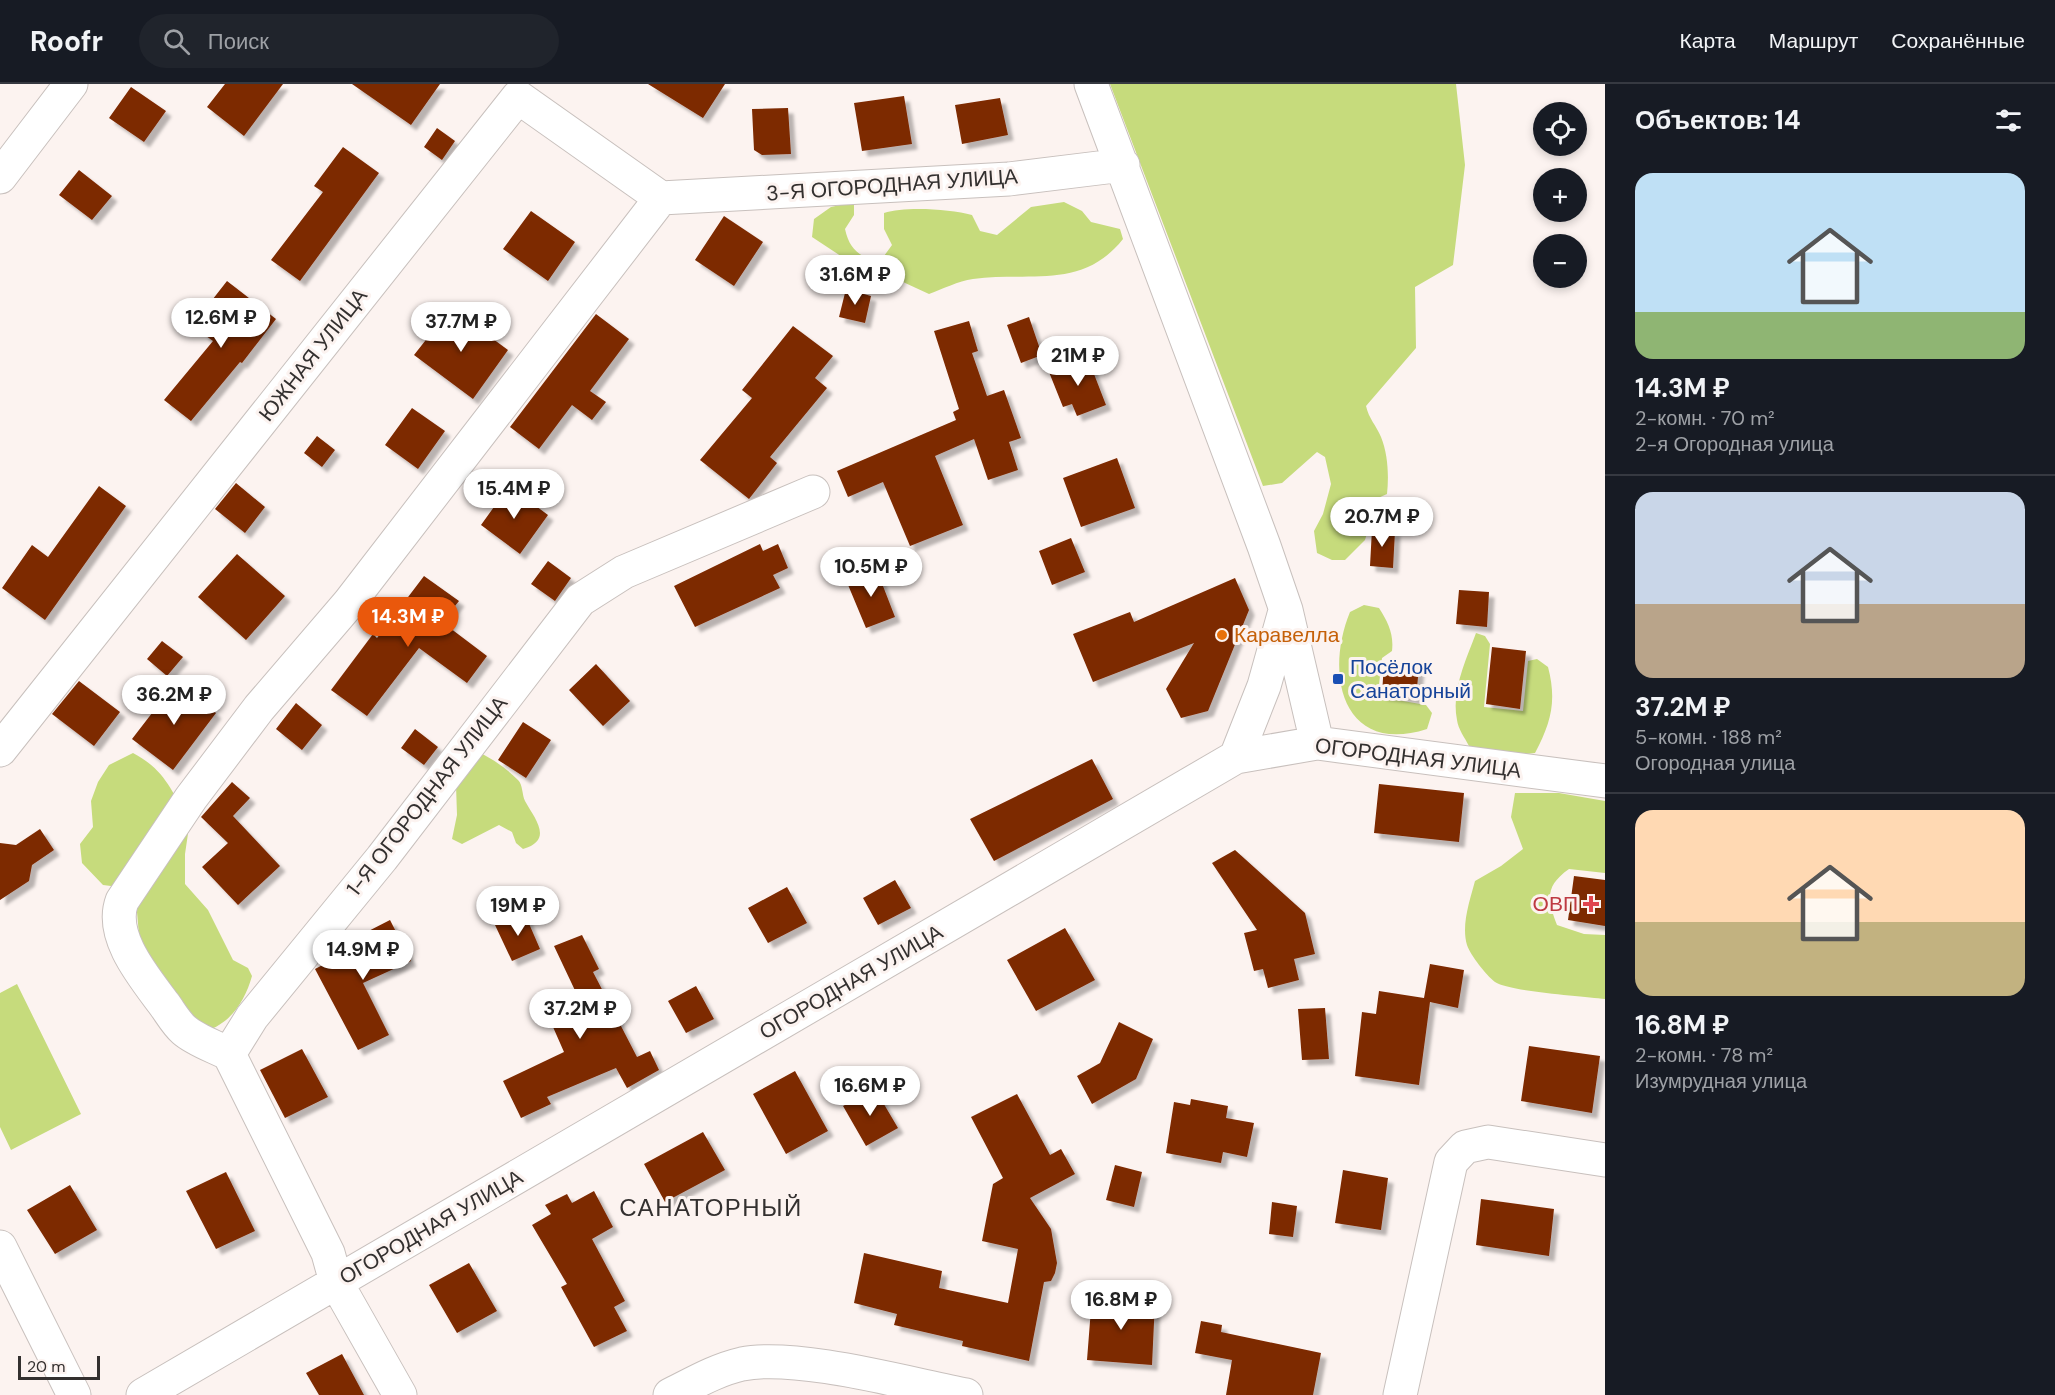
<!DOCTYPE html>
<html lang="ru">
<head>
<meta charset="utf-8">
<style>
	:root { --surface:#171b24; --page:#20242c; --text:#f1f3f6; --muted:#9ea1a6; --line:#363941; --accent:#ea580c }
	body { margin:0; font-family:"DM Sans",sans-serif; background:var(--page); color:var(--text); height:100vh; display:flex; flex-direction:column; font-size:22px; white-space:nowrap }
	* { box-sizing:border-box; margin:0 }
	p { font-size:20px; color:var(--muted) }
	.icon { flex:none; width:33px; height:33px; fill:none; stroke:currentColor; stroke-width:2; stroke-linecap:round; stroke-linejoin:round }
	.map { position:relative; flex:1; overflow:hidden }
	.sheet { display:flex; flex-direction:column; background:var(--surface); width:450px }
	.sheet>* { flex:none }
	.fabs { position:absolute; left:1533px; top:18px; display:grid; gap:12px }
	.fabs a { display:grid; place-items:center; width:54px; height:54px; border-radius:50%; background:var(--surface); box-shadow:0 3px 9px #0003; font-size:30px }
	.scale { position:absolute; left:18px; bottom:15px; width:82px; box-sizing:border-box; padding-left:6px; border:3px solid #33302f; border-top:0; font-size:16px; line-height:21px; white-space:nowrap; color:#33302f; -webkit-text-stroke:4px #fcf3f0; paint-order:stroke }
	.price { position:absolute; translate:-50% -51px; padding:0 14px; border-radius:21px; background:#fff; color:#222; font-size:20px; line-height:39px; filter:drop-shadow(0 2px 3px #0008) }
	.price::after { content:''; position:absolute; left:50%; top:36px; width:18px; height:14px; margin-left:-9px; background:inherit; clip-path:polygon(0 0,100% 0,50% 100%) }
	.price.active { background:var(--accent); color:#fff }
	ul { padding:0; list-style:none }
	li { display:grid; align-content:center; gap:12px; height:318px; padding:0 30px }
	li+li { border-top:2px solid var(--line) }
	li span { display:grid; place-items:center; height:186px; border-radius:18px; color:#555 }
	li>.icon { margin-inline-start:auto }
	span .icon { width:108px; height:108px; fill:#fffc; stroke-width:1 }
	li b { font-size:26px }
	h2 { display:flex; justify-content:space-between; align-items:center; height:72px; padding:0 30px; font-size:26px }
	header { display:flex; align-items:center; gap:36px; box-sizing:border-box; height:84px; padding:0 30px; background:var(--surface); border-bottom:2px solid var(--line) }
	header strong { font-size:28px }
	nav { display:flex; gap:33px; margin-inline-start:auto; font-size:21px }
	.search { width:420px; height:54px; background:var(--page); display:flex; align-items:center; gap:15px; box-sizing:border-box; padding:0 21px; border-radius:33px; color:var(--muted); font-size:22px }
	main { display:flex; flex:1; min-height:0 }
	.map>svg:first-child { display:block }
	.green { fill:#c6db7c }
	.building { fill:#7d2900; filter:url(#shadow) }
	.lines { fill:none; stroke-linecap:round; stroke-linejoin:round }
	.minor-casing { stroke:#c8c0bd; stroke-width:35 }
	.minor { stroke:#fff; stroke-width:33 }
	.food-dot { fill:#e8710a; stroke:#fcf3f0; stroke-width:2 }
	.transit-dot { fill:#1a4fb4; stroke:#fcf3f0; stroke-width:2 }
	.health-dot { fill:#e0444e; stroke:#fcf3f0; stroke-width:2 }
	.labels { text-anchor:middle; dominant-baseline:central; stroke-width:6; stroke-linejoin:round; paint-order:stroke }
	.street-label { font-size:21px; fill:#33302f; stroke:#fcf3f0 }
	.food-label { font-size:21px; fill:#c56008; stroke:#fcf3f0; text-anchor:start }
	.transit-label { font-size:21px; fill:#164399; stroke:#fcf3f0; text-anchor:start }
	.health-label { font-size:21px; fill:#be3a42; stroke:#fcf3f0; text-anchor:end }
	.quarter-label { font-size:24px; letter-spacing:1.5px; fill:#33302f; stroke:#fcf3f0 }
</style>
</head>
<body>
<header>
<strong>Roofr</strong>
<div class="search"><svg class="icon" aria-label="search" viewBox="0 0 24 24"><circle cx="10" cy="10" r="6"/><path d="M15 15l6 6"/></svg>Поиск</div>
<nav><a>Карта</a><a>Маршрут</a><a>Сохранённые</a></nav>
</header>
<main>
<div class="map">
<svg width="1605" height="1311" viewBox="0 0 1605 1311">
	<defs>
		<filter id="shadow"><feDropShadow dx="5.5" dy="5.5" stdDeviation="1.5" flood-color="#0004"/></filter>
	</defs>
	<rect width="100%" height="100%" fill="#fcf3f0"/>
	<path class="green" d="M1110,0H1456L1465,81L1453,181L1415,203L1416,264L1366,322C1369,335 1376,341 1381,353C1388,370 1389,392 1387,410L1378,414L1365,456L1345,476H1332L1317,469L1314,447L1323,430L1331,400L1325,373L1317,368L1282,399L1263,402Z
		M854,118V131L845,145C849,163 856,169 872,177L884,172L892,161L884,145V129C905,122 950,125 972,131L980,147L997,151L1031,123L1064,118L1082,127L1091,138L1120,145L1123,155C1082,207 1028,187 973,195C958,197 943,205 929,210L903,198L862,186L812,153L814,135L831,123Z
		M1364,521L1379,524C1388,538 1394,550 1392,567L1382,574L1378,610L1380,613L1426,621L1432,629L1427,645C1343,672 1324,591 1350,528Z
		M1476,549L1485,552L1490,560L1484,623L1523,627L1528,577L1537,575L1548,583C1557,617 1551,639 1535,669L1499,673L1469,662C1465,654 1458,645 1457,636C1451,607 1466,576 1476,549Z
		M133,669C167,687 170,707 190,736L185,770V800L208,826L233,876L248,884L252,892C245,917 231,939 206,947L154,888L139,851L135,805L103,801L82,779L80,760L93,743L91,717L98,698L109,681Z
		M480,669C493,675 507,685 518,696C523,701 522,711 525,717C535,735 554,756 523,765L516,759L512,748L499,741L462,760L452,755L457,731L456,701Z
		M1515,709H1559L1605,717V789L1569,785C1545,802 1547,815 1557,841L1584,850L1605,851V915C1583,912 1511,908 1495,898C1486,891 1471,872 1467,861C1461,841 1470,816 1475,797L1501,782L1523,765L1511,733Z
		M17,900L81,1030L11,1066L0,1043V909Z"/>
	<path class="building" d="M225,0H283L244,52L207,23Z
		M352,0H440L411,41Z
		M648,0H725L703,34Z
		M131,3L166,27L144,58L109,34Z
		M904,12L912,60L862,67L854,19Z
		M1000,14L1008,51L962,60L955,21Z
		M788,24L791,70L762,71L754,66L752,25Z
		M437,44L455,57L442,76L424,63Z
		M343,63L379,89L300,197L271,176L323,108L314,102Z
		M79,86L112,112L92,136L59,111Z
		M531,127L575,158L548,197L503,165Z
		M724,132L763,158L734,202L695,176Z
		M227,197L276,235L242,279L240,278L191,337L164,316L213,257L202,249L218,228L209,220Z
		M846,205L871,212L865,239L839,233Z
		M451,224L508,266L473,315L414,271Z
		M596,230L629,255L590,307L606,318L592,336L572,321L539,365L510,343Z
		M1029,233L1042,271L1021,279L1007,241Z
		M969,237L978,267L972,269L987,312L1004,306L1021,354L1009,358L1018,386L988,396L974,355L935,372L963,441L910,462L883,398L848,413L837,387L956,336L953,328L959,325L934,247Z
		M793,242L833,272L815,294L827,304L770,373L777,379L749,415L700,376L752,314L742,306Z
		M1087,272L1106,321L1077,332L1072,320L1063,323L1049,288Z
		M412,324L445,347L418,385L385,361Z
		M317,352L335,366L322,383L304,369Z
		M1117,374L1135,424L1081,443L1063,394Z
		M236,399L265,423L245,449L215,425Z
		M99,402L126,422L45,536L2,504L32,461L48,473Z
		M509,402L548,431L520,470L481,441Z
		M1372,445L1395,447L1393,484L1370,482Z
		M1071,454L1085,488L1052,501L1039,467Z
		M760,460L763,467L778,460L788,484L773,491L780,504L695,543L674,502Z
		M237,470L285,512L246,556L198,513Z
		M548,477L571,494L555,517L531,500Z
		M876,484L895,533L866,544L846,496Z
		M424,492L459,517L442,538L487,572L467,599L419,564L367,632L331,606L373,550L377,554Z
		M1235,494L1249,526L1208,627L1181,634L1166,605L1194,559L1093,598L1073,550L1130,528L1134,538Z
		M1459,506L1489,508L1487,543L1456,540Z
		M162,557L183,573L167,592L147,575Z
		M1492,563L1526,567L1520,625L1486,620Z
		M1384,578L1419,582L1416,615L1382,611Z
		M596,580L630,617L603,642L569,606Z
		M79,597L120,628L94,662L52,630Z
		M176,598L216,629L173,686L132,655Z
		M296,619L322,641L302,666L276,645Z
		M523,638L551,656L526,694L498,676Z
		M415,645L438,663L424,681L401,664Z
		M1092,675L1113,715L994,777L970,735Z
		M232,698L250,714L233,732L280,782L238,821L202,783L228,759L201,733Z
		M1379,700L1464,709L1459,758L1374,749Z
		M40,745L54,766L32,781L29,797L0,816V759L16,761Z
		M1235,766L1305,829L1315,870L1294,875L1299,896L1268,904L1263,885L1254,887L1244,849L1257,846L1212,779Z
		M1574,792L1605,796V842L1568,836Z
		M895,796L911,824L878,841L863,814Z
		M787,803L807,839L768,859L748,824Z
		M524,828L540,865L512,877L495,841Z
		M390,836L411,877L363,899L389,951L358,966L315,885L353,865L349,857Z
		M1065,844L1095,896L1036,927L1007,876Z
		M582,851L599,885L593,888L637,973L650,967L659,986L627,1004L616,984L547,1013L551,1020L521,1034L503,997L564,968L553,943L561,940L555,929L580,917L554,862Z
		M1430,880L1464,886L1458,924L1430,918L1419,1001L1355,992L1362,928L1376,930L1379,907L1424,914Z
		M696,902L714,935L686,949L668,917Z
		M1325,924L1329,975L1302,976L1298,925Z
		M1119,938L1153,955L1136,995L1092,1020L1077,992L1100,979Z
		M1529,962L1600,972L1592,1029L1521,1017Z
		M302,965L328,1013L285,1034L260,986Z
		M795,987L828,1047L786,1070L753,1010Z
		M875,1005L898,1044L866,1062L843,1022Z
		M1017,1010L1050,1071L1061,1065L1075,1090L1030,1114L1051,1145L1057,1179L1055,1189L1051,1197L1044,1198L1029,1277L962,1262L963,1257L894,1241L897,1230L854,1219L864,1169L942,1187L939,1204L1008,1219L1018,1165L982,1157L993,1100L1003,1094L971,1033Z
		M1191,1015L1228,1022L1226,1034L1254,1039L1247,1073L1223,1068L1221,1079L1166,1069L1174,1018L1190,1021Z
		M703,1048L725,1086L665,1118L644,1080Z
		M1115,1081L1142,1088L1134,1123L1106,1116Z
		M1343,1086L1388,1094L1381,1146L1335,1139Z
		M226,1088L255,1147L216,1165L186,1107Z
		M70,1101L97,1146L55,1170L27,1126Z
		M594,1107L613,1143L592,1155L625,1217L614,1223L627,1247L594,1263L561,1203L567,1200L532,1141L551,1130L545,1121L567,1110L572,1119Z
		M1481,1115L1554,1125L1549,1172L1476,1161Z
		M1272,1118L1297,1122L1293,1153L1269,1150Z
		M469,1179L497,1227L457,1249L429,1201Z
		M1092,1212L1155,1217L1152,1281L1087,1276Z
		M1201,1237L1222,1241L1221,1248L1321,1269L1313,1311H1226L1232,1276L1195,1269Z
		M342,1270L364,1311H319L306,1289Z"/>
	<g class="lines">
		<defs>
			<path id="minor" d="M1091,0L1264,462L1286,526L1317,659
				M0,93L71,0
				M661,114L1009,95L1123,81
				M0,666L518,13L661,114
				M1236,673L1264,602L1285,527
				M229,970C216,963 195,956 184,946C176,939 170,928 164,920C144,893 109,852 122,817L191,714L259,624L349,519L661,114
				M0,1163L74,1311
				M143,1311L1236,673L1317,659L1605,697
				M400,1311L336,1198L328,1169L229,970L252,933L382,774L580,516L624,488L813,408
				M670,1311C694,1299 716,1286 742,1280C797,1269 909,1300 966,1311
				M1400,1311L1451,1078L1465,1063L1488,1058L1605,1076"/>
		</defs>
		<use href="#minor" class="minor-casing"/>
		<use href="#minor" class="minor"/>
	</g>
	<circle class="food-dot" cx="1222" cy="551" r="6"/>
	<rect class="transit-dot" x="1332" y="589" width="12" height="12" rx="3"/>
	<path class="health-dot" d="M1588 811h6v6h6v6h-6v6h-6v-6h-6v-6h6z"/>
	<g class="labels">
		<g class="street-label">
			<text transform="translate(892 101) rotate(-4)">3-Я ОГОРОДНАЯ УЛИЦА</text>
			<text transform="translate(313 271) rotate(-52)">ЮЖНАЯ УЛИЦА</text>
			<text transform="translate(1418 674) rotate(7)">ОГОРОДНАЯ УЛИЦА</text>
			<text transform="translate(427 712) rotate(-52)">1-Я ОГОРОДНАЯ УЛИЦА</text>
			<text transform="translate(851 898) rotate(-30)">ОГОРОДНАЯ УЛИЦА</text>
			<text transform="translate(431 1143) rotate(-30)">ОГОРОДНАЯ УЛИЦА</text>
		</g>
		<g class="food-label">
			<text x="1234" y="551">Каравелла</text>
		</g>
		<g class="transit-label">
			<text x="1350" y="583">Посёлок<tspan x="1350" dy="24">Санаторный</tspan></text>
		</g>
		<g class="health-label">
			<text x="1578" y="820">ОВП</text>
		</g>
		<g class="quarter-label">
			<text x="711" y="1123">САНАТОРНЫЙ</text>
		</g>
	</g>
</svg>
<div class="fabs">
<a><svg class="icon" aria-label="locate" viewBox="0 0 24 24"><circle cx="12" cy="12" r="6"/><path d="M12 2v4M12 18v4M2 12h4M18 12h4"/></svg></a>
<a>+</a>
<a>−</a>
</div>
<div class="scale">20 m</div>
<b class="price" style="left:855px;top:222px">31.6M ₽</b>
<b class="price" style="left:221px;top:265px">12.6M ₽</b>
<b class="price" style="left:461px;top:269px">37.7M ₽</b>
<b class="price" style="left:1078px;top:303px">21M ₽</b>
<b class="price" style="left:514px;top:436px">15.4M ₽</b>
<b class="price" style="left:1382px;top:464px">20.7M ₽</b>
<b class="price" style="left:871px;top:514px">10.5M ₽</b>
<b class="price active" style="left:408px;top:564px">14.3M ₽</b>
<b class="price" style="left:174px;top:642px">36.2M ₽</b>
<b class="price" style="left:518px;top:853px">19M ₽</b>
<b class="price" style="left:363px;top:897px">14.9M ₽</b>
<b class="price" style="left:580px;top:956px">37.2M ₽</b>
<b class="price" style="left:870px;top:1033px">16.6M ₽</b>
<b class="price" style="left:1121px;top:1247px">16.8M ₽</b>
</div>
<section class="sheet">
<h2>Объектов: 14<svg class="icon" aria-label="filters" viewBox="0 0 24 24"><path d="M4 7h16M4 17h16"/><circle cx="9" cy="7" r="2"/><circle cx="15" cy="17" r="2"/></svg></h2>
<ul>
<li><span style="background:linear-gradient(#bfe0f5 75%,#8fb573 0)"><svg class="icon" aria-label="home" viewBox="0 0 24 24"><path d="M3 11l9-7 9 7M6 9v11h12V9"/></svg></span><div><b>14.3M ₽</b><p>2-комн. · 70 m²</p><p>2-я Огородная улица</p></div></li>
<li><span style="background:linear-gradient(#c9d6e8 60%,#b9a48a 0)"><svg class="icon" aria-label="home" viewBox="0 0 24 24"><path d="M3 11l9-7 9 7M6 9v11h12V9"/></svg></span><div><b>37.2M ₽</b><p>5-комн. · 188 m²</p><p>Огородная улица</p></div></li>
<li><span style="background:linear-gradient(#ffd9b3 60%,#c2b280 0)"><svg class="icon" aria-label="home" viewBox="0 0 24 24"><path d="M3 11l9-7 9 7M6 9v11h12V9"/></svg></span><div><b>16.8M ₽</b><p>2-комн. · 78 m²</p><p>Изумрудная улица</p></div></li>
</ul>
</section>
</main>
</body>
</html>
